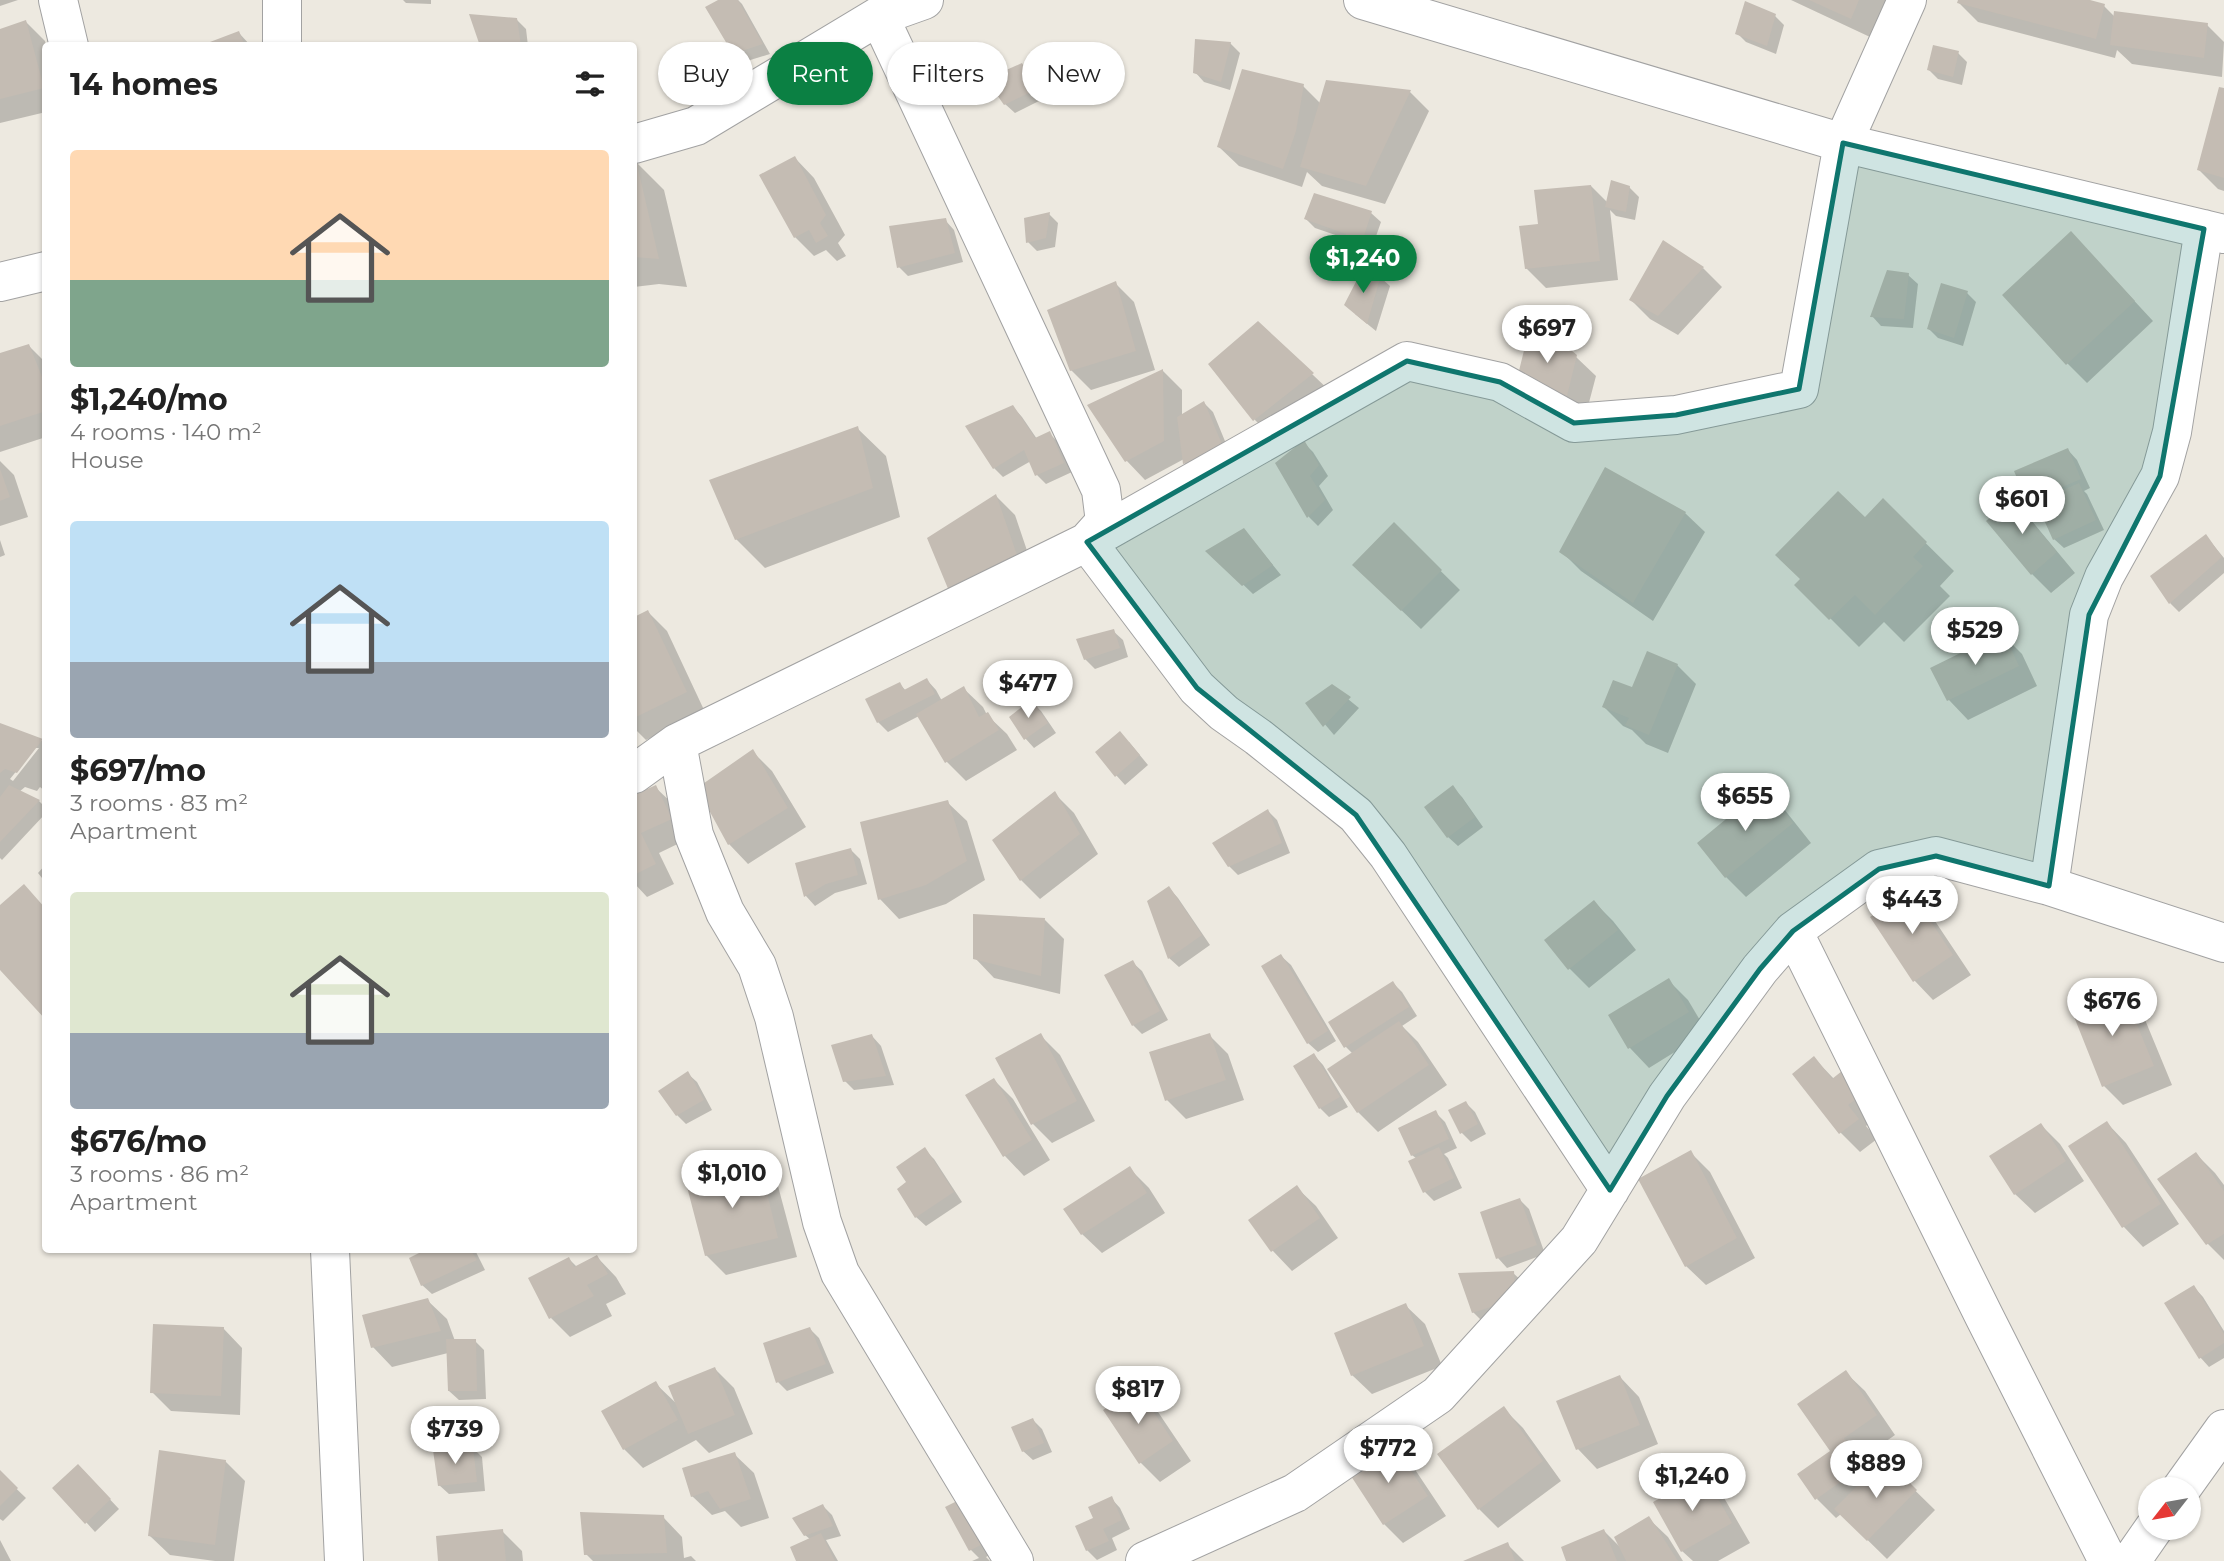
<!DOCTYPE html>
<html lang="en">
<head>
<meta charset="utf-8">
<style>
	:root { --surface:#fff; --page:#f6f6f6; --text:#222; --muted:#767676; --accent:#0b8043 }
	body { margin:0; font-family:Montserrat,sans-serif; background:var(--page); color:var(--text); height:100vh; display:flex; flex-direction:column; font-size:26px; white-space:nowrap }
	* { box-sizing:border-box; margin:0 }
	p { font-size:23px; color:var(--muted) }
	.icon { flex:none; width:38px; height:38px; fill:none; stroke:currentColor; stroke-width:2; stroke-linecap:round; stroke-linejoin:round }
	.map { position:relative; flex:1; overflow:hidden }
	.side { position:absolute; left:42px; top:42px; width:595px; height:1211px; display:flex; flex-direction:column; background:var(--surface); border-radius:7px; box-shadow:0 2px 5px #0004 }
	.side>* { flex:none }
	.top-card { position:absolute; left:658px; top:42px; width:665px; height:63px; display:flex; gap:14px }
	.needle { width:46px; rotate:239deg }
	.fabs { position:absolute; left:2138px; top:1477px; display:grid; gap:14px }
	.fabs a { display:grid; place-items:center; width:63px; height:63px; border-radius:50%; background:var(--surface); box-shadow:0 2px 5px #0004; font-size:35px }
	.price { position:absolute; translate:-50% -60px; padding:0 16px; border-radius:24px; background:#fff; color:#222; font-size:23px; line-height:46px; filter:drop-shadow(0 2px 4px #0008) }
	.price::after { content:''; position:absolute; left:50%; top:42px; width:21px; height:16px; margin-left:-10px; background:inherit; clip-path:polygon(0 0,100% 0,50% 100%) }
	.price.on { background:var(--accent); color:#fff }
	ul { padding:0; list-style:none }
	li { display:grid; align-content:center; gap:14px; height:371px; padding:0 28px }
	li span { display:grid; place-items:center; height:217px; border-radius:7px; color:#555 }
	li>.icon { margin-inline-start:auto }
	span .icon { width:126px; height:126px; fill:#fffc; stroke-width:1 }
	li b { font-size:30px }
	h2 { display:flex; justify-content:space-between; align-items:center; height:84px; padding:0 28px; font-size:30px }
	.pill { padding:0 24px; border-radius:32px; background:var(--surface); box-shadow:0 2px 5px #0004; font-size:24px; line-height:63px }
	.pill.on { background:var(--accent); color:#fff }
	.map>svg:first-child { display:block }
	.shadow { fill:#0003; fill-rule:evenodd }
	.building { fill:#c4bcb3 }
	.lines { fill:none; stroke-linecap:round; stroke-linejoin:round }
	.minor-casing { stroke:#a2a2a2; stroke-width:40 }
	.minor { stroke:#fff; stroke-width:38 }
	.marked { fill:#0f766e; fill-opacity:0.2; stroke:#0f766e; stroke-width:5; stroke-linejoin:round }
</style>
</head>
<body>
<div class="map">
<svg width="2224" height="1561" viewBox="0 0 2224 1561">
	<rect width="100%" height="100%" fill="#ede9e0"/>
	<path class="shadow" d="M0,0H18L0,6Z
		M403,0H431V4L406,3Z
		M722,0H738L742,4L770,54L744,62L734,53Z
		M1791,0H1887L1870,37Z
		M1959,0H2083L2104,6L2115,17L2207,25L2224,42L2222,77L2132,64L2117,50L2115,58L1978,22L1959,3Z
		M1775,16L1784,25L1776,54L1746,42L1737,33Z
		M516,19L526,29L528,46H481Z
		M26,22L45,41L46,46V112L0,123V31Z
		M239,33L251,46H206Z
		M1230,43L1240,53L1230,90L1204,82L1195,72Z
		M1958,53L1967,62L1962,85L1938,79L1929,70Z
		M1022,65L1032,75L1045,98L1015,113L1005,104Z
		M1303,86L1321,104L1410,92L1429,111L1385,204L1322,186L1307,172L1302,187L1239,166L1219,147Z
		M2224,90V191L2218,189L2199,170Z
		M795,158L814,178L845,235L838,243L846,256L837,261L826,250L814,256L795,237Z
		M634,162H636L664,190L687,287L659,284L634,287Z
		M1591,186L1608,203L1629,187L1639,197L1635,220L1616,216L1610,210L1618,280L1546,288L1526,268L1540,225Z
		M1315,195L1371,213L1381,222L1368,259L1354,255L1345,246L1347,239L1315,228L1306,219Z
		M1049,214L1058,223L1055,247L1037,251L1028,242Z
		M945,220L954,230L963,262L908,276L899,267Z
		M2090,253L2153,321L2087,383L2067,363Z
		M1703,268L1722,287L1678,335L1650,319L1631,300Z
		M1908,275L1918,284L1913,328L1881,326L1872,316Z
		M1380,277L1390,286L1376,331L1355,314Z
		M1115,283L1134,302L1155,370L1091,390L1071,370Z
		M1967,293L1976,302L1963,346L1938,338L1929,329Z
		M1258,323L1332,393L1274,439L1255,420Z
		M29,346L46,363V437L0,452V355Z
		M1576,357L1596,376L1586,414L1538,402Z
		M1163,371L1182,390V416L1204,403L1213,412L1234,463L1194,473L1185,464L1184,459L1145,480L1126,460Z
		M1013,407L1022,417L1037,439L1049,433L1059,443L1072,472L1046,484L1037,475L1031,461L1003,477L994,468Z
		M857,428L886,456L900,517L765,568L736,539Z
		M1304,443L1313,452L1328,476L1319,486L1333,510L1318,526L1309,517L1277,463Z
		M2068,450L2077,460L2090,488L2084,491L2087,494L2104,530L2064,548L2054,539L2041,509L2038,510L2028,501Z
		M0,461L14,475L28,517L0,526Z
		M996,496L1015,515L1037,580L929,539Z
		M1883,501L1954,571L1940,586L1950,596L1904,642L1884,622L1859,647L1797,585Z
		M2012,501L2031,520L2075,573L2051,593L2032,574Z
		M1685,513L1705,532L1653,621L1581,571L1562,552Z
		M1394,525L1460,590L1421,629L1374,584Z
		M1244,530L1281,575L1253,594L1208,551Z
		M2206,536L2224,558V573L2179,612L2170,603Z
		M0,540L5,555L0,557Z
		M648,612L667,631L705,712L646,740L634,728V619Z
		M1113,631L1123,640L1128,657L1095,669L1085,659Z
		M2002,634L2022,654L2037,686L1968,720L1949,700L1933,668Z
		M1677,665L1696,684L1668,753L1646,744L1632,730L1623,726L1604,707Z
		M927,680L936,690L942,701L963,688L983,707L987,715L1007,734L1017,750L966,781L947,762L919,716L888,732L878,722L900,684L906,691Z
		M1332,686L1359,708L1334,735L1307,703Z
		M1031,702L1041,711L1056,733L1034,748L1025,738Z
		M0,725L42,741L46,744V792L40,787L37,791L25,787L19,792L39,801L46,808V813L2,860L0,858ZM35,748H39L13,781L10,779Z
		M1129,742L1148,765L1125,785L1116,775Z
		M752,751L772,771L806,827L748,864L729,844Z
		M655,787L675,806L690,838L659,853L674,884L647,897L634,883V797Z
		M1452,787L1462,797L1483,827L1458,846L1448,837Z
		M1765,790L1784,809L1811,843L1746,897L1726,877L1699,843Z
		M1055,794L1074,813L1098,854L1040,899L1021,880L995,840Z
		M947,802L967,821L985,880L946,904L899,919L880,899Z
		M1268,811L1277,820L1290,853L1238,875L1229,866Z
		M851,850L860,859L867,884L835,893L815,906L806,896L797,864Z
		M46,864V883L38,873Z
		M1169,888L1178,898L1210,945L1179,967L1169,958Z
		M1910,893L1929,912L1971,975L1933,1000L1914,980Z
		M1594,902L1613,921L1636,950L1589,988L1570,969L1547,941Z
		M1045,920L1064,939L1060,994L994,978L975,958Z
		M1281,956L1291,965L1336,1041L1318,1052L1308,1043Z
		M1132,962L1142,971L1168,1020L1142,1034L1133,1025Z
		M1669,981L1688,1000L1707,1032L1649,1068L1630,1048L1610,1016Z
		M1393,983L1402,992L1417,1016L1402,1026L1418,1042L1447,1085L1378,1132L1358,1112L1330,1069L1353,1054L1346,1047L1330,1023Z
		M2122,991L2141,1010L2172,1085L2123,1105L2104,1086Z
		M1209,1035L1228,1054L1244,1100L1186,1119L1167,1100Z
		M872,1036L881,1046L894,1085L854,1090L845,1081Z
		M1041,1036L1060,1055L1095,1121L1052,1143L1033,1124Z
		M1314,1055L1323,1065L1348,1107L1329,1117L1320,1108Z
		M1814,1058L1835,1080L1879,1115L1866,1126L1877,1139L1860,1152L1841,1133L1794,1074Z
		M687,1073L697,1082L712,1110L686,1124L677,1115Z
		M994,1080L1013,1099L1050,1160L1024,1176L1005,1156L967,1096Z
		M1466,1103L1475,1112L1486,1134L1471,1142L1461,1132Z
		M1436,1113L1445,1122L1457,1148L1444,1154L1448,1158L1462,1188L1434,1201L1425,1192L1417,1159L1412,1155Z
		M2107,1123L2126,1143L2179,1224L2143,1247L2124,1227L2071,1146Z
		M2041,1125L2060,1144L2084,1181L2035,1213L2015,1194Z
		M925,1150L934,1159L962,1202L926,1226L916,1217L909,1183Z
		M1691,1153L1710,1172L1755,1258L1706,1285L1686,1266Z
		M2196,1154L2215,1173L2224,1185V1260L2208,1244L2159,1180Z
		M759,1167L778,1186L797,1257L726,1275L706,1255Z
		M1130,1169L1149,1188L1165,1213L1102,1253L1082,1234Z
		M1296,1187L1316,1206L1338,1238L1292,1271L1273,1251L1250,1221Z
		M1520,1200L1529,1209L1545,1254L1507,1268L1498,1258Z
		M429,1250H475L485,1270L432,1294L422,1285L412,1259Z
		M597,1257L616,1277L626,1294L606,1304L612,1316L570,1337L551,1318L569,1259L577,1267Z
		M1513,1273L1523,1282L1482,1321L1473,1312Z
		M2194,1287L2203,1297L2224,1331V1358L2209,1367L2200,1357Z
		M427,1300L447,1319L455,1341H475L484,1350L486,1399L459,1400L449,1391L448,1353L392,1367L373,1347Z
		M1405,1305L1425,1324L1442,1366L1372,1394L1352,1375Z
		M223,1328L242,1348L240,1415L171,1411L152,1392Z
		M810,1329L819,1338L834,1373L787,1391L778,1382Z
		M715,1369L734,1388L753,1434L709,1453L696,1440L643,1468L624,1449L655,1383L678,1405Z
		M1845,1372L1865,1391L1895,1435L1862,1458L1872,1473L1885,1461L1935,1510L1887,1559L1841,1514L1836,1518L1817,1499L1832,1452Z
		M1620,1377L1639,1397L1658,1444L1597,1469L1578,1449L1559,1402Z
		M1137,1390L1156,1409L1191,1461L1160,1482L1141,1463L1106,1410Z
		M1504,1409L1523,1428L1561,1481L1498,1528L1479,1509Z
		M1033,1420L1042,1429L1052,1452L1033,1460L1023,1451Z
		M1393,1446L1412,1465L1446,1516L1403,1543L1384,1524Z
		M473,1448L482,1457L485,1491L449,1494L439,1485Z
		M734,1454L754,1473L769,1518L741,1527L725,1511L712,1515L692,1496Z
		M225,1461L245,1481L234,1561H215L170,1555L150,1536Z
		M0,1473L26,1498L3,1521L0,1519Z
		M87,1475L119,1509L95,1532L86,1522Z
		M1704,1476L1723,1496L1750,1543L1718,1561H1693L1682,1551Z
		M1111,1498L1120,1508L1130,1529L1112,1538L1117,1550L1097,1560L1087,1550L1095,1519Z
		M823,1506L832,1515L841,1536L826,1540L838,1561H798L811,1540L805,1535Z
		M948,1508L997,1551L986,1557L990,1561H972L979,1558L971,1550Z
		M663,1517L682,1537L684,1558L691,1556L696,1561H593L586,1554Z
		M1648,1518L1668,1537L1683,1561H1568L1604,1531L1620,1547Z
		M502,1531L522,1551L523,1561H440Z
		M0,1540L11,1561H0Z
		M1508,1545L1524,1561H1467Z"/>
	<path class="building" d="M718,0H738L763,44L733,54L705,7Z
		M1809,0H1859L1851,19Z
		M1958,0H2090L2105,4L2096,39L1957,3Z
		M1745,1L1776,14L1767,46L1735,34Z
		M2114,11L2208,23L2204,58L2110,45Z
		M469,14L517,18L521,46H480Z
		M26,20L44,88L0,99V29Z
		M239,31L245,46H202V45Z
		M1195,39L1231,42L1221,82L1193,73Z
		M1933,45L1959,51L1953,77L1927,70Z
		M1022,63L1037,89L1004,105L986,79Z
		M1242,69L1304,84L1296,131L1283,169L1217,147Z
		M1326,80L1411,90L1366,186L1300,167Z
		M2219,87L2224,88V178L2197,170Z
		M795,156L826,215L820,223L828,236L816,243L809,230L794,238L759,175Z
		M634,160H636L659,259L634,257Z
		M1611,180L1630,186L1626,212L1605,207Z
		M1591,185L1600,261L1525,269L1519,226L1538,224L1534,190Z
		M1314,193L1372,211L1359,251L1343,246L1346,234L1304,219Z
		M1050,212L1046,238L1026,243L1024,218Z
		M946,218L955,253L897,268L889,226Z
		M2071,231L2135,301L2066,365L2002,295Z
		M1663,240L1704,267L1658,316L1629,300Z
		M1887,270L1909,273L1904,319L1870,317Z
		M1361,272L1381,275L1367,324L1344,305Z
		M1116,281L1136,351L1070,371L1047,310Z
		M1941,283L1968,291L1954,338L1927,329Z
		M1258,321L1314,373L1253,421L1208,364Z
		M1528,334L1561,342L1577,355L1567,396L1516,383Z
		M29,344L46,387V411L0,426V353Z
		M1163,369L1164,441L1125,462L1087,405Z
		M1204,401L1226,454L1183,464L1177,417Z
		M1013,405L1035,438L1050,431L1064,463L1035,476L1024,450L993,469L965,426Z
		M858,426L873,488L735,540L709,480Z
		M1304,440L1319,465L1310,476L1325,500L1307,518L1275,463Z
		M2068,448L2081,479L2027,502L2014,471Z
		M1605,467L1686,512L1633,603L1559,552Z
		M0,469L10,497L0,501Z
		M2079,483L2096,520L2053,540L2036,502Z
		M1838,491L1865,517L1883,498L1927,542L1913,557L1923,566L1875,615L1855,595L1829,620L1794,585L1800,579L1775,555Z
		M996,494L1019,561L949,591L927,538Z
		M2012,498L2057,552L2031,575L1986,521Z
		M1394,522L1442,570L1401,611L1352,565Z
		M1244,528L1273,565L1242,586L1205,551Z
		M2206,534L2222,557L2169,604L2150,576Z
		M648,610L687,692L634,718V617Z
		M1114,629L1120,648L1084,660L1076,639Z
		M2003,632L2019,666L1947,701L1930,668Z
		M1647,651L1678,664L1649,735L1625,725L1629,718L1602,707L1613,680L1632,687Z
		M927,678L935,694L877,723L865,699L900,682L904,690Z
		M1332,684L1351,697L1323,727L1305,703Z
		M964,686L979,717L988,712L999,730L945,763L916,714Z
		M1032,699L1048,723L1024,740L1009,717Z
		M0,723L43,739L17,773L5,769L0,773Z
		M1120,731L1140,755L1115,777L1095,752Z
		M753,749L788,808L728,845L697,788Z
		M9,785L40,800L0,842V797Z
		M656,785L672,819L641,833L656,864L634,875V795Z
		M1453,785L1475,817L1447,838L1424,807Z
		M1765,787L1793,823L1725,878L1697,843Z
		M1055,791L1080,834L1020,881L992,840Z
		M948,800L967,861L926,885L878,900L860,822Z
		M1268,809L1282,843L1228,867L1212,843Z
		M851,848L858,875L826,884L804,897L795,863Z
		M24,884L46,909V1020L0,970V905Z
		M1169,886L1202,935L1168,959L1147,901Z
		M1910,890L1953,955L1913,982L1870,917Z
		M1594,900L1618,930L1568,970L1544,940Z
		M973,914L1045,918L1041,976L973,959Z
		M1281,954L1328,1031L1307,1044L1261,966Z
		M1133,960L1160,1011L1132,1026L1104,975Z
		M1669,978L1689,1012L1628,1049L1608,1015Z
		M1393,981L1409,1007L1344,1048L1328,1022Z
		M2122,988L2154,1066L2102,1087L2071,1009Z
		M1399,1021L1429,1065L1357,1113L1327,1069Z
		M1041,1033L1077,1101L1031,1125L995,1058Z
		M1210,1033L1226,1080L1165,1101L1149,1052Z
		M872,1034L886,1076L843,1082L831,1045Z
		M1314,1053L1340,1097L1319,1109L1293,1066Z
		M1814,1056L1832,1079L1842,1071L1861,1095L1848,1105L1859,1119L1839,1134L1792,1074Z
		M688,1071L704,1100L676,1116L658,1091Z
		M994,1078L1032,1140L1003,1157L965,1095Z
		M1466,1101L1478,1124L1460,1134L1448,1110Z
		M1436,1110L1449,1139L1411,1156L1398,1128Z
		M2107,1121L2161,1204L2122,1228L2068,1146Z
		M2041,1123L2066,1161L2014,1195L1989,1156Z
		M925,1147L954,1192L915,1218L897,1189L906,1182L896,1167Z
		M1439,1147L1454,1178L1423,1193L1408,1161Z
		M1691,1150L1737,1238L1685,1267L1638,1179Z
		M2196,1152L2224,1191V1234L2206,1245L2157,1179Z
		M760,1165L778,1238L705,1256L686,1183Z
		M1130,1166L1147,1193L1081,1235L1063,1209Z
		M1297,1185L1320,1218L1271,1252L1248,1220Z
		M1520,1198L1537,1245L1496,1259L1480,1212Z
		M425,1250H471L477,1260L421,1286L409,1258Z
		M597,1255L608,1274L587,1285L594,1296L549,1319L528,1278L569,1257L574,1267Z
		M1514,1271L1516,1299L1472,1313L1458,1273Z
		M2194,1285L2224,1334V1343L2199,1359L2164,1303Z
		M428,1298L441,1331L371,1348L362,1315Z
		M1406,1303L1424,1346L1351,1376L1334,1333Z
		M153,1324L224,1327L221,1396L150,1393Z
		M810,1327L826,1364L776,1383L763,1343Z
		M446,1339H476L477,1391H448Z
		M715,1367L735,1415L688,1434L668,1386Z
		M1846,1370L1877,1415L1844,1438L1863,1466L1815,1500L1797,1474L1830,1451L1797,1404Z
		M1620,1375L1640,1425L1576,1450L1556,1401Z
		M656,1381L678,1420L623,1450L601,1411Z
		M1137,1387L1173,1441L1139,1464L1103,1410Z
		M1504,1406L1543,1461L1478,1510L1437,1454Z
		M1033,1418L1044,1443L1022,1452L1011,1427Z
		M1393,1444L1428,1496L1383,1525L1349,1473Z
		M473,1446L477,1482L438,1486L433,1450Z
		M159,1450L226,1460L215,1545L148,1536Z
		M735,1452L751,1499L720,1509L708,1491L691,1497L682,1468Z
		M1885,1458L1917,1490L1867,1541L1834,1509Z
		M78,1464L111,1499L85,1524L52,1488Z
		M0,1470L18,1488L0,1506Z
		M1704,1474L1732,1523L1681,1552L1653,1502Z
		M1112,1496L1122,1520L1103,1529L1109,1541L1086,1551L1075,1526L1093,1518L1088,1507Z
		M965,1497L989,1541L969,1551L945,1507Z
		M823,1504L833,1526L804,1536L792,1518Z
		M580,1512L664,1515L667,1553L584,1555Z
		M1649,1516L1678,1561H1626L1614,1537Z
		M503,1529L506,1561H438L436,1536Z
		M1604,1529L1617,1561H1566L1561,1547Z
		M821,1533L835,1561H796L790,1547Z
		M1508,1542L1515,1561H1463Z"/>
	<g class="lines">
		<defs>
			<path id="minor" d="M58,0L69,46
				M1363,0L1843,143L2224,234
				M879,16L1101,490L1105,522L1087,542
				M282,46V0
				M634,144L696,126L879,16L924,0
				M0,282L46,271
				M1087,542L1197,688L1224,713L1258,737L1356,815L1388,855L1610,1190
				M677,743L694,835L725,912L757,966L774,1017L822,1222L840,1273L1014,1561
				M634,774L677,743L1087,542L1407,361L1500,382L1574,423L1676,415L1799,389L1843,143L1907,0
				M2049,886L2089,615L2104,577L2160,476L2172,432L2204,229
				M1793,931L1984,1316L2108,1561
				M330,1250L344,1561
				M2181,1489L2224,1429
				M1145,1561L1295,1493L1438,1395L1579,1240L1667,1096L1760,969L1793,931L1879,869L1936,856L2049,886L2224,943
				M2131,1561L2154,1528"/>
		</defs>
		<use href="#minor" class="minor-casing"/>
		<use href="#minor" class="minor"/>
	</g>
	<path class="marked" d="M1843,143L2204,229L2160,476L2089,615L2049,886L1936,856L1879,869L1793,931L1760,969L1667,1096L1610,1190L1356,815L1197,688L1087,542L1407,361L1500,382L1574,423L1676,415L1799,389Z"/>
</svg>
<div class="fabs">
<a><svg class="needle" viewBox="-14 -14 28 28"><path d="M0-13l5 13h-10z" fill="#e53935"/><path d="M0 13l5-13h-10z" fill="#767676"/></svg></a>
</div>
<b class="price on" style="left:1363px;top:295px">$1,240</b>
<b class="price" style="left:1547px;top:365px">$697</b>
<b class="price" style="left:2022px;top:536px">$601</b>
<b class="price" style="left:1975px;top:667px">$529</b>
<b class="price" style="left:1028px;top:720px">$477</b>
<b class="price" style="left:1745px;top:833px">$655</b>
<b class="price" style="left:1912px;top:936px">$443</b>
<b class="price" style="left:2112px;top:1038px">$676</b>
<b class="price" style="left:732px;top:1210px">$1,010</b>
<b class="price" style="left:1138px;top:1426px">$817</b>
<b class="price" style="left:455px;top:1466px">$739</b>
<b class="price" style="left:1388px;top:1485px">$772</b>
<b class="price" style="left:1876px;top:1500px">$889</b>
<b class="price" style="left:1692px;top:1513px">$1,240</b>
<div class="top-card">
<a class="pill">Buy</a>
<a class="pill on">Rent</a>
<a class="pill">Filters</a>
<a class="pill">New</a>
</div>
<section class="side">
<h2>14 homes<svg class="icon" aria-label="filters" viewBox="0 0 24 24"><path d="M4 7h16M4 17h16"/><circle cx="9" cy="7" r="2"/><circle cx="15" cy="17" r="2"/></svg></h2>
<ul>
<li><span style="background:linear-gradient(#ffd9b3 60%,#7fa58c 0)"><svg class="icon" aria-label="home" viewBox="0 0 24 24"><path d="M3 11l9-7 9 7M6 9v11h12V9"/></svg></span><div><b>$1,240/mo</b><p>4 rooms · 140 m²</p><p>House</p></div></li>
<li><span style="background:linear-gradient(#bfe0f5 65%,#9aa5b1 0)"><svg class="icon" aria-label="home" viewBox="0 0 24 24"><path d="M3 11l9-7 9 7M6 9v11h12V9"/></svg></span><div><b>$697/mo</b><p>3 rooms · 83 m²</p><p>Apartment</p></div></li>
<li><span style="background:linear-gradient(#dfe7d0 65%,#9aa5b1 0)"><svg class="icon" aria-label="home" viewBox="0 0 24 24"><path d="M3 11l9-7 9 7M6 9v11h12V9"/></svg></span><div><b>$676/mo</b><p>3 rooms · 86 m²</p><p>Apartment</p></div></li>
</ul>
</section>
</div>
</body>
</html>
